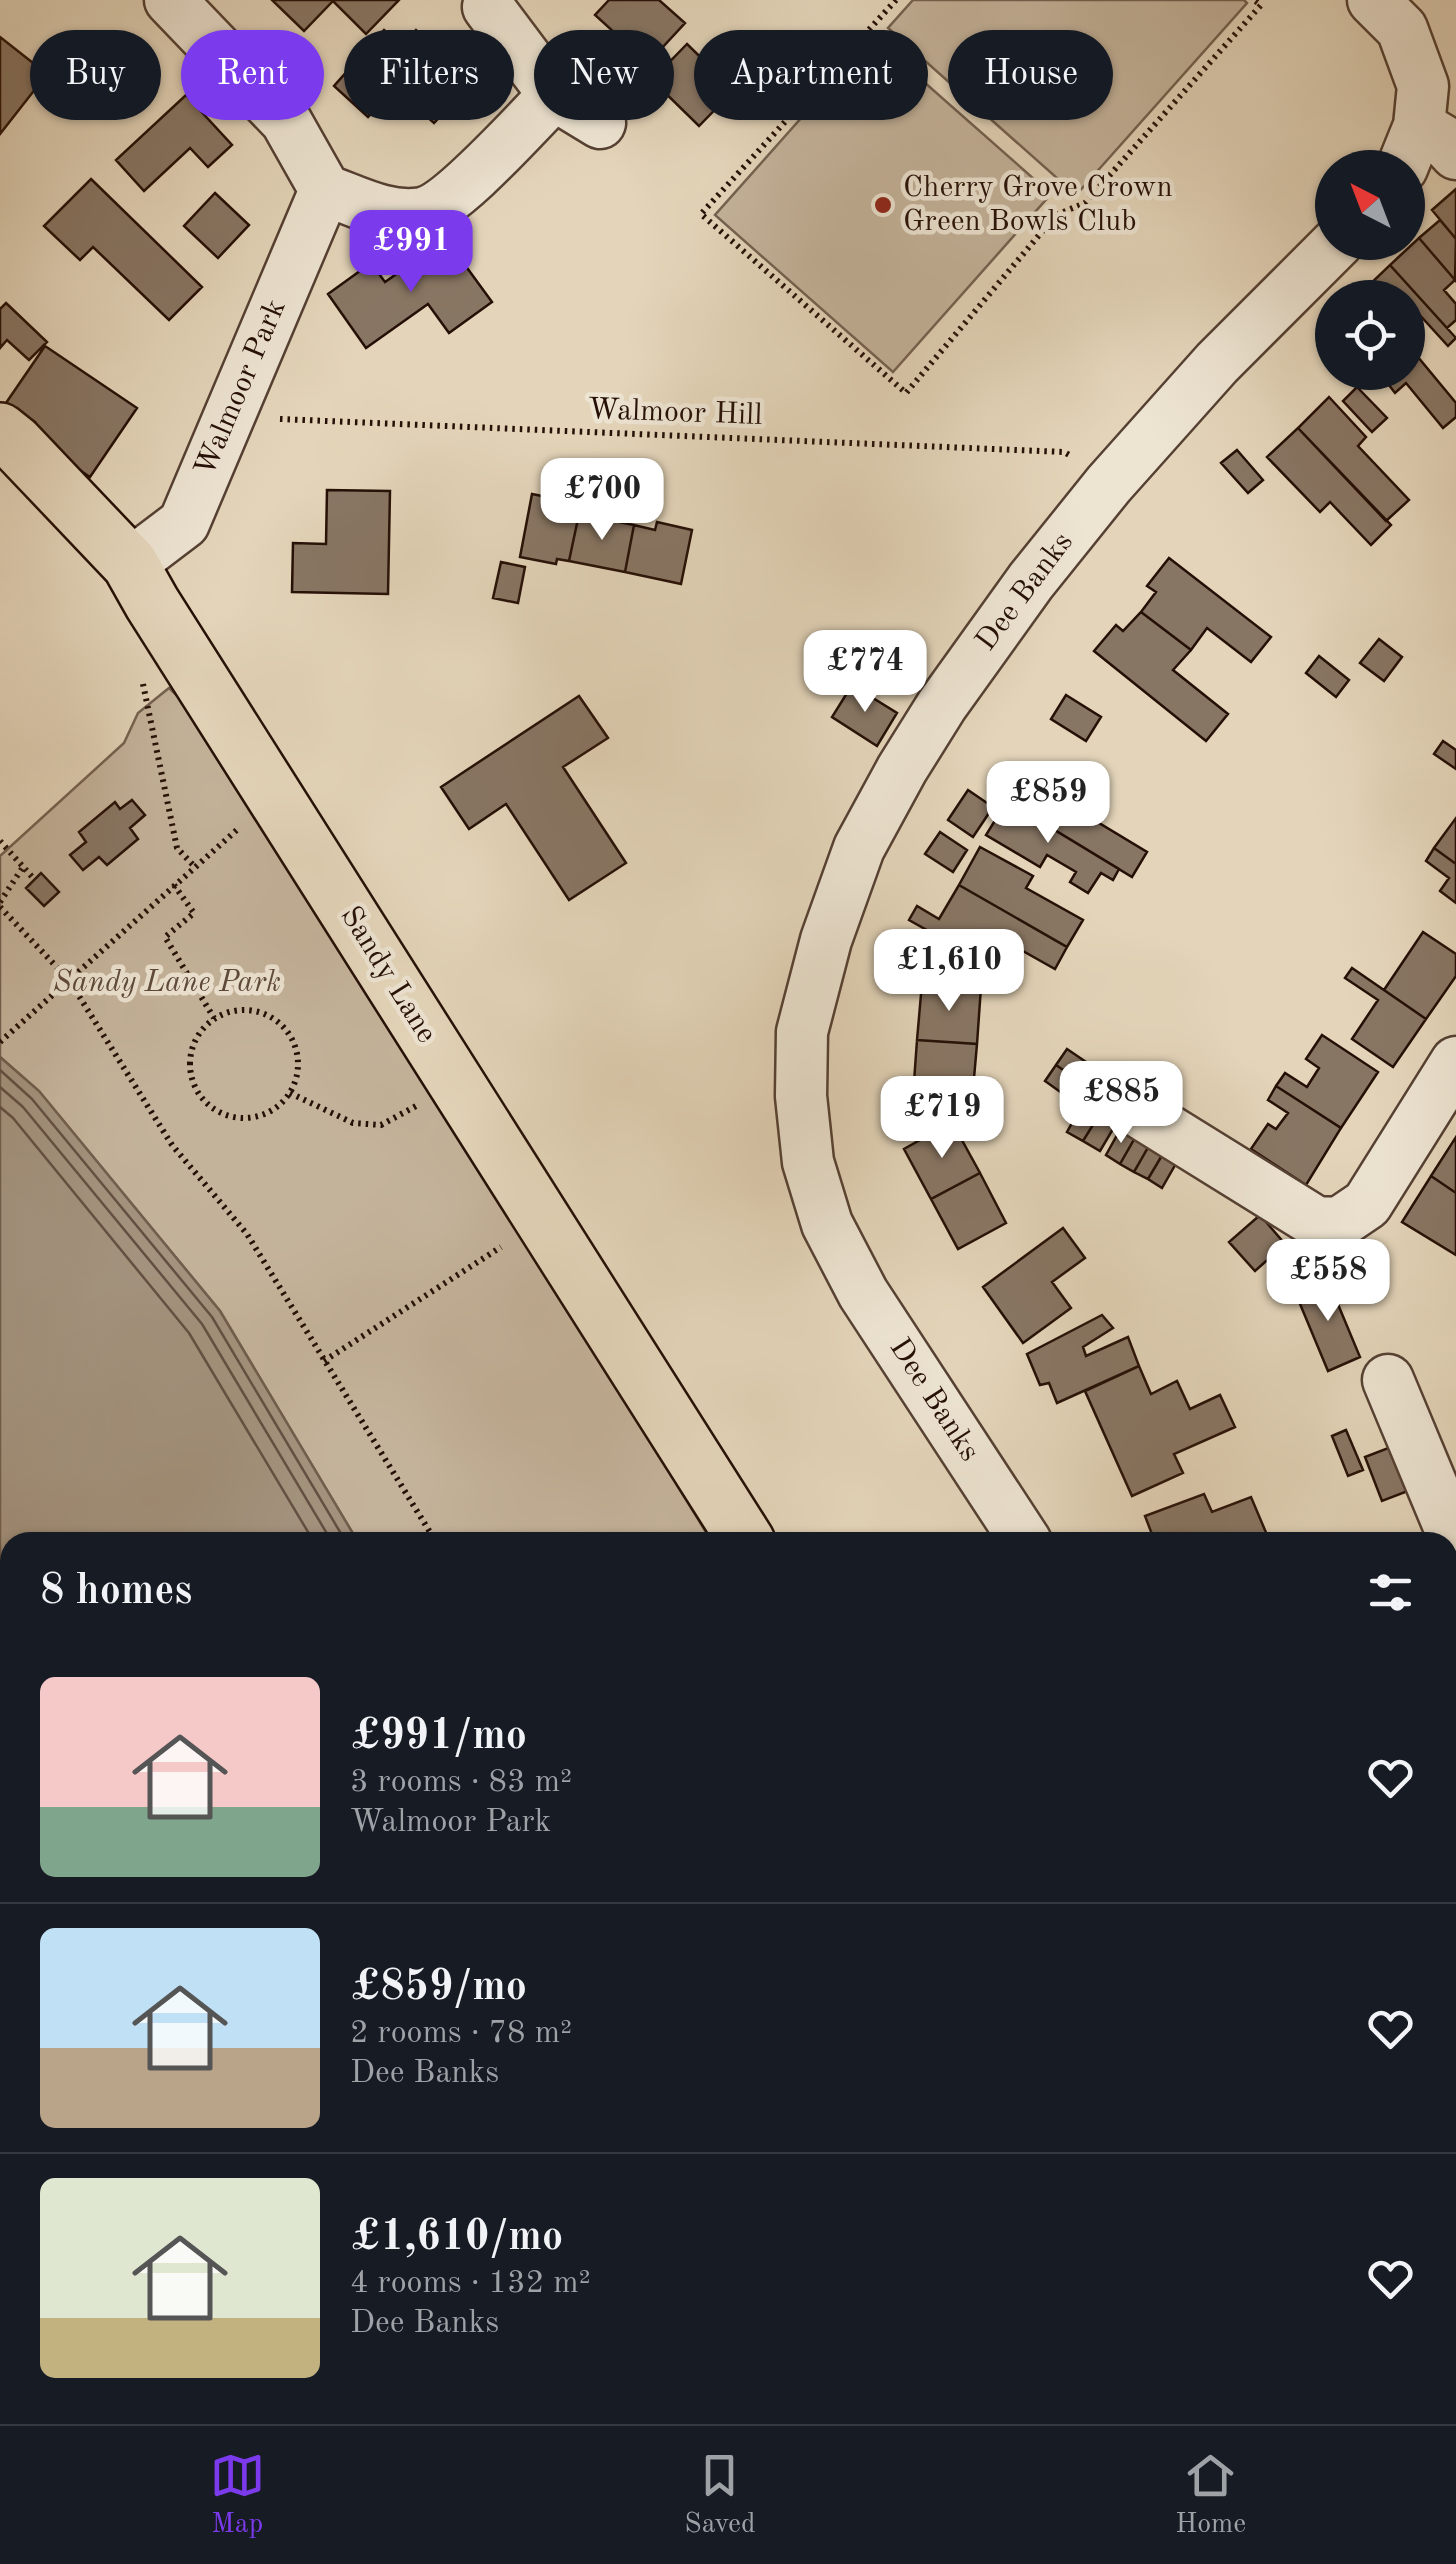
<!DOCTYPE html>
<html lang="en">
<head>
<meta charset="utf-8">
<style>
	:root { --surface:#171b24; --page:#242831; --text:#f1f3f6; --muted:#9ea1a6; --line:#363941; --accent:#7c3aed }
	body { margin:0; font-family:"Old Standard TT",serif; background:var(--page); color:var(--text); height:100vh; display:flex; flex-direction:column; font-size:38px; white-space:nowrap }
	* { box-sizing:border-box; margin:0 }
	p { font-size:32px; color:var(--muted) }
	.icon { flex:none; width:55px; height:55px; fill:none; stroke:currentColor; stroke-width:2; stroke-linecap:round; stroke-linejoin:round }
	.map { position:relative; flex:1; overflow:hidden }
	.sheet { position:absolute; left:0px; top:1532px; width:1458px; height:892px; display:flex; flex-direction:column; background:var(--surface); border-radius:30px 30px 0 0; box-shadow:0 2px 8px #0004 }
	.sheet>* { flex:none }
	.hud { position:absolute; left:30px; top:30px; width:1398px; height:90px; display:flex; gap:20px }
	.needle { width:65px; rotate:318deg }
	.fabs { position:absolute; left:1315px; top:150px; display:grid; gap:20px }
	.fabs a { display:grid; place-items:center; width:110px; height:110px; border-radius:50%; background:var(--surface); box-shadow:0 2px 8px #0004; font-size:50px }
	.price { position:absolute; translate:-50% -85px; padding:0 22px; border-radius:20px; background:#fff; color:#222; font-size:32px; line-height:65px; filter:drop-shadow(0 2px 5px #0008) }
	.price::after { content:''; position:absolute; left:50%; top:60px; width:30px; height:22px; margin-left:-15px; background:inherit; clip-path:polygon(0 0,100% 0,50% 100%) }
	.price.active { background:var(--accent); color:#fff }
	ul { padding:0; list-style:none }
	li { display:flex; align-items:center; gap:30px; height:250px; padding:0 40px }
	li+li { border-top:2px solid var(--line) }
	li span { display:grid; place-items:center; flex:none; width:280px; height:200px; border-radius:15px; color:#555 }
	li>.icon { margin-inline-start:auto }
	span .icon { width:120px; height:120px; fill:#fffc; stroke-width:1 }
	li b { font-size:42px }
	h2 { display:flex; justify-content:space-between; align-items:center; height:120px; padding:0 40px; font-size:42px }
	.pill { padding:0 35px; border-radius:45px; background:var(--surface); box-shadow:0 2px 8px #0004; font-size:35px; line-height:90px }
	.pill.active { background:var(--accent); color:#fff }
	.tab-bar { display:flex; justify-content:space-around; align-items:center; height:140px; border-top:2px solid var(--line); background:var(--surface); font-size:28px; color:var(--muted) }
	.tab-bar a { display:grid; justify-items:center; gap:5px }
	.tab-bar .active { color:var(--accent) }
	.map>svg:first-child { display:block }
	.green { fill:#c4b39b; stroke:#746150; stroke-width:2.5 }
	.water { fill:#a3927d; stroke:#715e4d; stroke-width:2.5 }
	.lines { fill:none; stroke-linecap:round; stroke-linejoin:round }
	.shore { stroke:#645042; stroke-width:2.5 }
	.building { fill:#887664; stroke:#250f06; stroke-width:2.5 }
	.minor-casing { stroke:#554033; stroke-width:55 }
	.major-casing { stroke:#250f06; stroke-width:60 }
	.path { stroke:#250f06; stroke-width:6; stroke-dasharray:2.5 5; stroke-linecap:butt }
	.minor { stroke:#ede4d2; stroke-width:50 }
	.major { stroke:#e4d5ba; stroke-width:55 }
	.poi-dot { fill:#8f2418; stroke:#ede4d2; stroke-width:4 }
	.labels { text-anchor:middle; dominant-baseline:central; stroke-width:9; stroke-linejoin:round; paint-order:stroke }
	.poi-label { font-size:30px; fill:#250f06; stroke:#ede4d2; text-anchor:start }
	.street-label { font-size:30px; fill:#250f06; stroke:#ede4d2 }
	.park-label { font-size:30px; font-style:italic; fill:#5d483a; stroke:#ede4d2 }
</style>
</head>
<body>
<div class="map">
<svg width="1456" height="2424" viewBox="0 0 1456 2424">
	<rect width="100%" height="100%" fill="#e4d5ba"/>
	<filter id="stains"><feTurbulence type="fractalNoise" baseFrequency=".002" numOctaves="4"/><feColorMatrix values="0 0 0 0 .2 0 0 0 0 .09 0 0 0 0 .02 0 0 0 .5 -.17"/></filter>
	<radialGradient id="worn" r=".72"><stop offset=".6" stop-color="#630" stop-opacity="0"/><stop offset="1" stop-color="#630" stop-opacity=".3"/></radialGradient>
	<path class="green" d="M913,0H1244L1247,3L1076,195L888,28Z
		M873,37L1051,194L893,372L715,215Z
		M169,688L189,707L519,1227L712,1542H358L220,1311L39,1091L0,1057V856L124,743L138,713Z
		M0,2104L10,2115V2415H185L182,2424H0Z"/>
	<path class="water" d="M0,1057L39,1091L220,1311L358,1542H10V2115L0,2104Z
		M238,2415H899L905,2424H244Z"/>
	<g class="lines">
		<path class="shore" d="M0,1070L32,1099L212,1317L346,1542
			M0,1087L23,1107L202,1324L332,1542
			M0,1107L13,1118L189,1333L314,1542"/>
	</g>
	<path class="building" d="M272,0H399L366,34L333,1L304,31Z
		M609,0H659L685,23L648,63L595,15Z
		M384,30L402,46L416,30L473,81L434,123L395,88L368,117L334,86Z
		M0,37L47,74L0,134Z
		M687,44L734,90L699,126L652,80Z
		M186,95L232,145L208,167L190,148L144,191L116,160Z
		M91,179L202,287L169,320L93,247L80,260L44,226Z
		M1456,189V239L1432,210Z
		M215,193L249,225L218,258L184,226Z
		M1440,220L1456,239L1455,280L1419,238Z
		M1419,238L1455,280L1444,290L1456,304V320L1447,328L1390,265Z
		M446,239L492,302L449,333L428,304L366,348L328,294L371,263L385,282Z
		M1390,265L1456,338L1448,346L1416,311L1408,319V298H1376L1367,287Z
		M6,303L47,342L29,360L7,340L0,348V309Z
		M1408,345L1456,403V417L1443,428L1406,383L1395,393L1379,372H1408Z
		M45,346L137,408L90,477L26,434L35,422L6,403Z
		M1357,387L1387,418L1372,432L1343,401Z
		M1329,397L1366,437L1358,446L1409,500L1386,521L1298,428Z
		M1298,428L1391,525L1371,545L1330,502L1320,512L1267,457Z
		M1237,450L1263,480L1248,493L1221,463Z
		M327,490L390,491L388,594L292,592L293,543L326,544Z
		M532,494L557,499L555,510L579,514L569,561L557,559L556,564L520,557Z
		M579,514L634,525L625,572L569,561Z
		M657,522L692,530L681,584L625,572L634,525L655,530Z
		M1169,558L1271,637L1251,662L1207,628L1191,650L1141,612L1156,592L1147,586Z
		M501,562L525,567L518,603L493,598Z
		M1141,612L1191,650L1173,670L1228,714L1206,741L1094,651L1116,625L1123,631Z
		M1379,639L1402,657L1384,681L1360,663Z
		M1319,656L1349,680L1336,697L1306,673Z
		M852,685L897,713L877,746L832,717Z
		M1066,695L1101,717L1086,741L1051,719Z
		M579,696L608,738L563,767L626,863L569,900L506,804L469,829L441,787Z
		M1443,741L1456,750V769L1434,754Z
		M1029,765L1078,794L1071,806L1147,852L1132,877L1007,801Z
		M968,790L993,807L973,837L948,820Z
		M132,800L145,815L130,828L138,839L107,865L99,857L83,870L70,855L86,842L79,832L115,802L120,809Z
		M1007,801L1119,869L1113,880L1101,873L1088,893L1070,882L1076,872L1047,855L1040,867L986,835Z
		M1456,818V864L1434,848Z
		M940,832L967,850L953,872L925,854Z
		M980,847L1033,876L1026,888L1083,920L1067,947L959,885Z
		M1434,848L1456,864V903L1440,891L1449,878L1426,861Z
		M41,873L59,892L44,906L26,888Z
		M959,885L1067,947L1055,969L1005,941L991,966L909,920L917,906L939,919Z
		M1423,932L1456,954V976L1426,1019L1384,990Z
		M1352,968L1426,1019L1393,1067L1352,1039L1378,1000L1345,978Z
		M922,983L981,987L977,1044L917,1040Z
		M1322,1035L1378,1072L1341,1128L1276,1086L1285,1073L1307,1087L1319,1068L1306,1059Z
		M917,1040L977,1044L972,1101L913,1096Z
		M1067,1049L1095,1068L1084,1084L1056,1065Z
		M1056,1065L1084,1084L1073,1101L1045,1081Z
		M1276,1086L1341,1128L1306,1185L1251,1149L1268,1124L1276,1129L1288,1113L1268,1100Z
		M1082,1105L1099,1115L1083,1141L1067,1132Z
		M1099,1115L1116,1124L1100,1151L1083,1141Z
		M952,1122L980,1173L931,1199L904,1149Z
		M1121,1128L1136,1136L1120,1164L1106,1155Z
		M1136,1136L1150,1144L1134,1172L1120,1164Z
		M1456,1137V1193L1431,1176Z
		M1150,1144L1164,1152L1148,1179L1134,1172Z
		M1164,1152L1178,1160L1162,1188L1148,1179Z
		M980,1173L1006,1223L958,1249L931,1199Z
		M1431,1176L1456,1193V1255L1402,1222Z
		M1260,1215L1285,1244L1255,1271L1229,1242Z
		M1063,1228L1085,1258L1052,1282L1071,1308L1023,1343L983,1287Z
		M1327,1278L1360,1357L1328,1371L1295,1292Z
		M1102,1315L1113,1328L1083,1347L1086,1356L1128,1337L1139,1366L1057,1403L1049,1383L1040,1385L1027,1354Z
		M1139,1366L1151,1394L1177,1381L1190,1409L1220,1395L1235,1427L1174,1454L1183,1473L1132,1496L1085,1391Z
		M1346,1430L1363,1470L1348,1476L1332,1436Z
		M1396,1445L1413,1489L1382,1501L1365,1457Z
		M1204,1494L1212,1512L1251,1497L1270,1542H1155L1145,1516Z
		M1456,1635V1705L1448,1684V1638Z
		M1456,1905V1952L1448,1956V1909Z
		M1456,2050V2103L1448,2107V2054Z
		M1456,2117V2198L1448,2202V2121Z
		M1139,2415H1161L1165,2424H1131L1129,2420Z"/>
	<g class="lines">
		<defs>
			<path id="minor" d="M170,0L286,121L325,190
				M1373,0L1402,29L1423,86L1419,126L1402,168
				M554,95L600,123
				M1419,126L1444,141L1456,154
				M130,564L184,523L325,190C356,201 388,219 422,213C452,207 529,120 554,95L488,7
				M1113,1096L1316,1222L1339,1223L1367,1204L1456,1062
				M1388,1380L1456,1543
				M1026,1542L863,1293L827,1224L808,1162L801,1096L802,1032L826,940L859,848L902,769L942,705L1031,581L1109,484L1217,363L1338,242
				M1448,1999L1456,1995
				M1385,2415L1388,2424"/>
			<path id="major" d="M0,431L15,443L130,564L152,603L747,1542
				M1254,2415L1259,2424"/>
		</defs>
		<use href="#minor" class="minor-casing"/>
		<use href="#major" class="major-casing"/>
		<path class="path" d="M896,0L701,214L906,393L1056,215L1085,203L1261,5L1254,0
			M280,419L1064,452L1071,456
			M143,684L177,848L194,866
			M0,841L34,879
			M174,885L194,913L165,937L214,1018
			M0,902L23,867
			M0,907L69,980L172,1145L247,1234L436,1542
			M190 1064a54 54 0 1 1 108 0a54 54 0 1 1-108 0Z
			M0,1042L239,828
			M290,1093L353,1123L381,1125L416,1106
			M324,1361L501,1247
			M0,2294L10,2304
			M116,2415L123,2424"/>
		<use href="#minor" class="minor"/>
		<use href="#major" class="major"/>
	</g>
	<circle class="poi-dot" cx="883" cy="205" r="10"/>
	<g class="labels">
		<g class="poi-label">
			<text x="903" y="188">Cherry Grove Crown<tspan x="903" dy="34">Green Bowls Club</tspan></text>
		</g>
		<g class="street-label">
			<text transform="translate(241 388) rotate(-67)">Walmoor Park</text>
			<text transform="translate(675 413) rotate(2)">Walmoor Hill</text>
			<text transform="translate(1025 592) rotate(-53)">Dee Banks</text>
			<text transform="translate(388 975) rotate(58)">Sandy Lane</text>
			<text transform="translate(934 1400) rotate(57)">Dee Banks</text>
		</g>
		<g class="park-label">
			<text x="167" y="983">Sandy Lane Park</text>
		</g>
	</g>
	<rect width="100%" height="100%" filter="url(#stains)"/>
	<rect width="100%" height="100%" fill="url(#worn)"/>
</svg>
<div class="fabs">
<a><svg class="needle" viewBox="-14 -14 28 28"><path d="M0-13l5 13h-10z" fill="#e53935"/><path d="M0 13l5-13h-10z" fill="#9ea1a6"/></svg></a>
<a><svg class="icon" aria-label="locate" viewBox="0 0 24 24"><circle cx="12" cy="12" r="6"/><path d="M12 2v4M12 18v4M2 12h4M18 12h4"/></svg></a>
</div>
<b class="price active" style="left:411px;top:295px">£991</b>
<b class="price" style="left:602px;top:543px">£700</b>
<b class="price" style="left:865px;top:715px">£774</b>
<b class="price" style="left:1048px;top:846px">£859</b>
<b class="price" style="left:949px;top:1014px">£1,610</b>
<b class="price" style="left:1121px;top:1146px">£885</b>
<b class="price" style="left:942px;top:1161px">£719</b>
<b class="price" style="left:1328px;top:1324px">£558</b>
<div class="hud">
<a class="pill">Buy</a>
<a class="pill active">Rent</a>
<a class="pill">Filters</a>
<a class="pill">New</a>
<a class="pill">Apartment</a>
<a class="pill">House</a>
</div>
<section class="sheet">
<h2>8 homes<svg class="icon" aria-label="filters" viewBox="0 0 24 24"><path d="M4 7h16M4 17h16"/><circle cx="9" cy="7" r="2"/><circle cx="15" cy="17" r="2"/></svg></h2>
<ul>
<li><span style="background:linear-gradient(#f6c9c9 65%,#7fa58c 0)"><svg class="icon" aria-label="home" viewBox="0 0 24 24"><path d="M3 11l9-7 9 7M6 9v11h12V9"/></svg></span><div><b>£991/mo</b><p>3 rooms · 83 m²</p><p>Walmoor Park</p></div><svg class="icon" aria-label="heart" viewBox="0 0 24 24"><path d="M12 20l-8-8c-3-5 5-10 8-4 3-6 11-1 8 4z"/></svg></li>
<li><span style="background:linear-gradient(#bfe0f5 60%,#b9a48a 0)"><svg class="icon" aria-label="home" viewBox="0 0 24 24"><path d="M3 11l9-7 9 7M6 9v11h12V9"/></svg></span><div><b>£859/mo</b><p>2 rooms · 78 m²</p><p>Dee Banks</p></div><svg class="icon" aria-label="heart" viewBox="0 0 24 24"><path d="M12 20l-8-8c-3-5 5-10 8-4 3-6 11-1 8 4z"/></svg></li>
<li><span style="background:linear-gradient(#dfe7d0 70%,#c2b280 0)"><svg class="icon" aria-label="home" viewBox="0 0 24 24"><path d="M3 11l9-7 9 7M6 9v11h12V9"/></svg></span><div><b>£1,610/mo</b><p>4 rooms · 132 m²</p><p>Dee Banks</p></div><svg class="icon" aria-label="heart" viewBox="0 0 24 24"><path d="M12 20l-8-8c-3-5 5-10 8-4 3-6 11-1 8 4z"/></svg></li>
</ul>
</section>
</div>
<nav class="tab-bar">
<a class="active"><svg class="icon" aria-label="map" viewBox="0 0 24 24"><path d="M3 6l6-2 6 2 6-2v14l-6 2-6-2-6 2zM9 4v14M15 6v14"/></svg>Map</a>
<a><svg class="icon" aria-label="saved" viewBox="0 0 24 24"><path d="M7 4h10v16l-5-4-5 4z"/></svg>Saved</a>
<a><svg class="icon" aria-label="home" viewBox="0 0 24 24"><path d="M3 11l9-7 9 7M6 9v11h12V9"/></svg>Home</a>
</nav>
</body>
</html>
